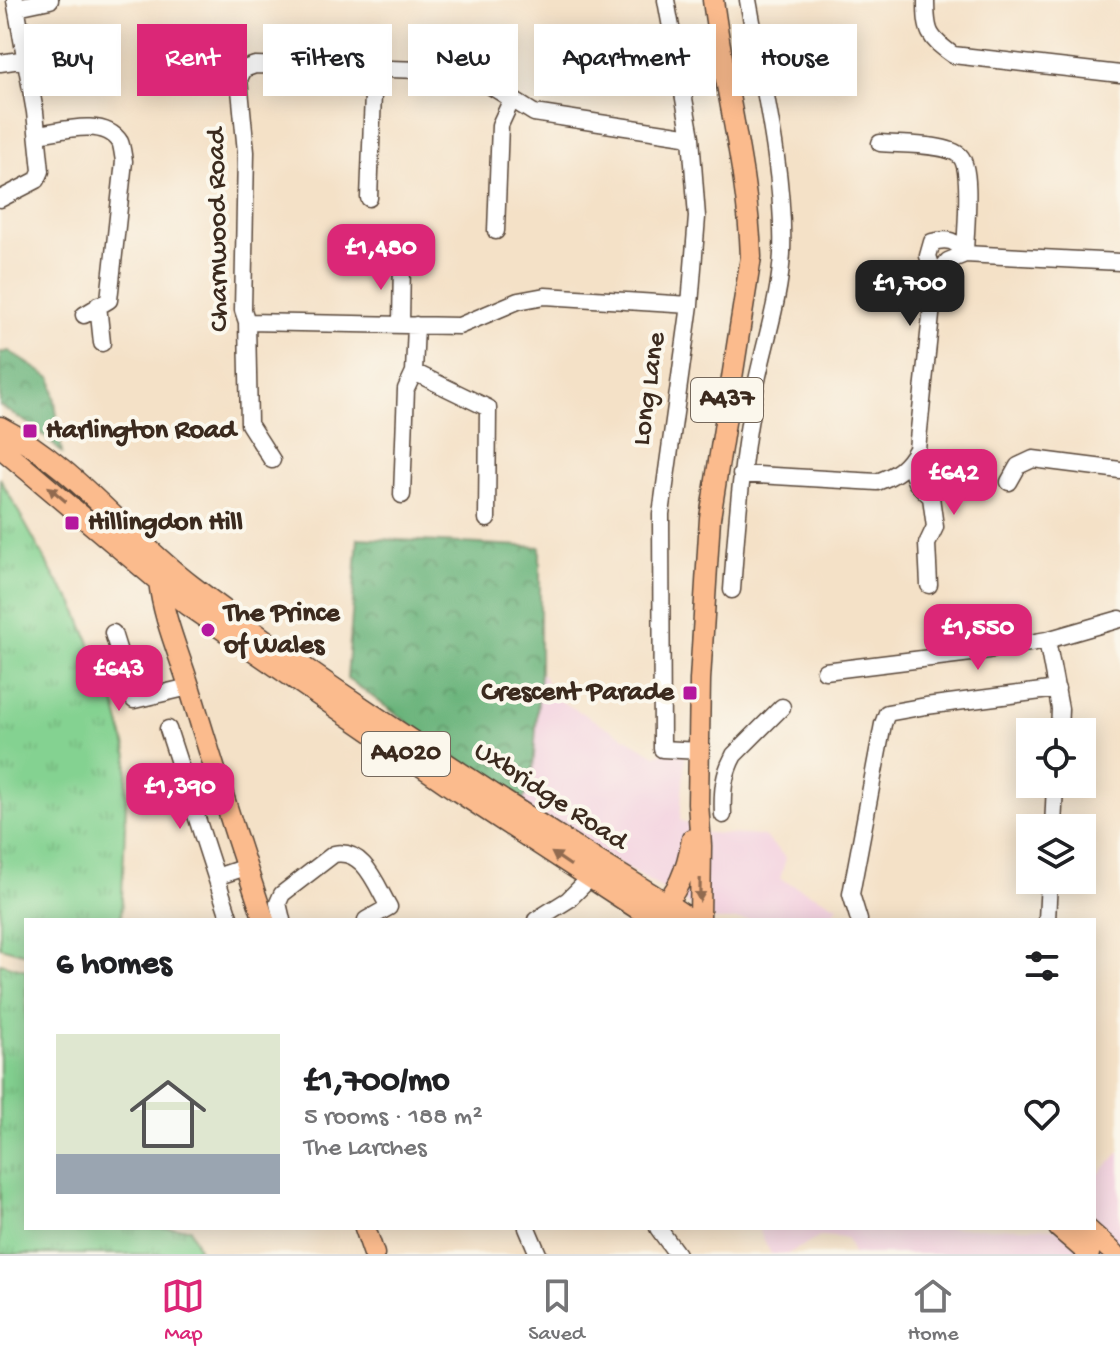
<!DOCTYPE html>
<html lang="en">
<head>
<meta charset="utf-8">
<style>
	:root { --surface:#fff; --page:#f6f6f6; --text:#202124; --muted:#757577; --line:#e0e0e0; --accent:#db2777 }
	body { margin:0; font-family:"Gochi Hand",sans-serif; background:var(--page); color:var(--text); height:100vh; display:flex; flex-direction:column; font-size:30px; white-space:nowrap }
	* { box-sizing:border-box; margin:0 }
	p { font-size:26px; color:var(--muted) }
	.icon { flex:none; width:44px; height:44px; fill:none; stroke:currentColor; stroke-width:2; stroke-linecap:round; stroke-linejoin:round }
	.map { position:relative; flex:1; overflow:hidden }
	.panel { position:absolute; left:24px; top:918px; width:1072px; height:312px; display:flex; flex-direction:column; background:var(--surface); border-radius:0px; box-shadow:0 4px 20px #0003 }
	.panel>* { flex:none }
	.top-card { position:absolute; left:24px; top:24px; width:1072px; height:72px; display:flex; gap:16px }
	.controls { position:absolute; left:1016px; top:718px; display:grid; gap:16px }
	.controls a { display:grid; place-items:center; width:80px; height:80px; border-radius:0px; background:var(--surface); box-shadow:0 4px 20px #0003; font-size:40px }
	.price { position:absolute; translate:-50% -68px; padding:0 18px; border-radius:16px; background:var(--accent); color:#fff; font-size:26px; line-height:52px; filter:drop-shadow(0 2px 4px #0008) }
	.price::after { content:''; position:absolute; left:50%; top:48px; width:24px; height:18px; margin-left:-12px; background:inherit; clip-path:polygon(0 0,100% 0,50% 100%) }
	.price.active { background:#222; color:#fff }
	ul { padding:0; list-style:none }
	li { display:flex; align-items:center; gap:24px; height:200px; padding:0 32px }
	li+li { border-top:2px solid var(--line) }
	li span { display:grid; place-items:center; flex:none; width:224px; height:160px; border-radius:0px; color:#555 }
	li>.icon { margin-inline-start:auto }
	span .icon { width:96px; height:96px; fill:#fffc; stroke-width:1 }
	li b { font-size:34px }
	h2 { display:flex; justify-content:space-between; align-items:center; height:96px; padding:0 32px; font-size:34px }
	.tag { padding:0 28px; border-radius:0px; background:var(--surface); box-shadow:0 4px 20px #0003; font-size:28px; line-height:72px }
	.tag.active { background:var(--accent); color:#fff }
	.tabs { display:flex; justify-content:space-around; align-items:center; height:112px; border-top:2px solid var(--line); background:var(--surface); font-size:22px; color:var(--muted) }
	.tabs a { display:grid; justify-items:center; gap:4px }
	.tabs .active { color:var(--accent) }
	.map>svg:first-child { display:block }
	.built { fill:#f3cfdf }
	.forest { fill:url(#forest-crowns); stroke:#536f4c; stroke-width:2 }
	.park { fill:url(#park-tufts); stroke:#607e58; stroke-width:2 }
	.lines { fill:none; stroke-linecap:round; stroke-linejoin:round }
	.minor-casing { stroke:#574537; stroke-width:19 }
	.major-casing { stroke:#574537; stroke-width:23 }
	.minor { stroke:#fff; stroke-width:16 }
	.major { stroke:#fbbb8d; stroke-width:20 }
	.oneway { fill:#916b50 }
	.poi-dot { fill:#b5179e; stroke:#fbf7ec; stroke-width:3 }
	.labels { text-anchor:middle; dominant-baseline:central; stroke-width:8; stroke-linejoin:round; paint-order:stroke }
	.shield { fill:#fbf7ec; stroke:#75685c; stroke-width:2 }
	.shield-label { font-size:26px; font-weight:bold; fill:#3b2a1e }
	.street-label { font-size:28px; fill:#3b2a1e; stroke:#fbf7ec }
	.poi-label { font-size:28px; font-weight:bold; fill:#3b2a1e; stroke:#fbf7ec; text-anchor:start }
</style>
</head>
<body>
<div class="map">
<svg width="1120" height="1254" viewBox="0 0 1120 1254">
	<defs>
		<pattern id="forest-crowns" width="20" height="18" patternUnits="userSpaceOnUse" patternTransform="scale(2)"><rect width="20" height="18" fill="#6bb47b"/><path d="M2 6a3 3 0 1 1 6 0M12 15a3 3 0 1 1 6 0" fill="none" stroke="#599364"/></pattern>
		<pattern id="park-tufts" width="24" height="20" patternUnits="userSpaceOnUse" patternTransform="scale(2)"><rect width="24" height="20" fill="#84d291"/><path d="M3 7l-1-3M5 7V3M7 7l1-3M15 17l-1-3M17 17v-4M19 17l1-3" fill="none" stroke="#73b47d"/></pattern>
	</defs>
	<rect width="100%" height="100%" fill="#fbf7ec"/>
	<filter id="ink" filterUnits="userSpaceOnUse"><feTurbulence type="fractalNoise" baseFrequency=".0125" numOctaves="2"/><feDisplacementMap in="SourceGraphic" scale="16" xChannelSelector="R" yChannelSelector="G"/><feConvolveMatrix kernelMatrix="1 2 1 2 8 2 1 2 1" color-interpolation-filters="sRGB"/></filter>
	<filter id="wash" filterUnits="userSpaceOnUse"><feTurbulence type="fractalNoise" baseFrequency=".006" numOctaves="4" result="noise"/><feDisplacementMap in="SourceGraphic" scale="32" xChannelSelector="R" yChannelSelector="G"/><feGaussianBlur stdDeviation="1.8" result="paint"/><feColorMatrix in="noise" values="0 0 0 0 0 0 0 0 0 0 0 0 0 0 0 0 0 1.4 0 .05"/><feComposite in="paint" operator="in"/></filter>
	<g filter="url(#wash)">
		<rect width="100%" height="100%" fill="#f4e1c7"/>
		<path class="built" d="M540,671L559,700L656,755L686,746L680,820L707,833L764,836L786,858L780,879L838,906L833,912L844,920H715L520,805L532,784Z
			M1120,1152V1254H853L847,1238L822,1236L787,1254H771L758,1228H1094V1179Z"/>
		<path class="forest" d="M9,351L52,379L62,453L37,429L0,406V353Z
			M358,538L540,547V671L532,784L520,805L347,678Z"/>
		<path class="park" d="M0,478L55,578L74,604L116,707L128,756L121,920H26V954L0,947Z
			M0,963L26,970V1228H190L200,1254H0Z"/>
	</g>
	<g filter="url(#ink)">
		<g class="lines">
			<defs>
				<path id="minor" d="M666,0L691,137L697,217L690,305L661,514L662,749L700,751
					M926,0C926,32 928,37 953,55L1120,74
					M17,7L50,0
					M0,63L27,59
					M38,134C60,131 105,117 120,142C122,146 123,156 124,161L109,300L84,315
					M880,143C899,145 947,143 960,156C973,169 965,234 965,254
					M369,198L374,68
					M0,199L37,180L41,171L35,112L15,0
					M496,231L500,125L512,99
					M935,277L928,256L932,242C948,238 956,240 965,254
					M98,305L102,343
					M247,322L459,326L518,301L545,296L690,305
					M401,324L402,260
					M414,372L488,408L487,519
					M272,460L249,424L247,322L243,310L246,152L239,79L244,69L255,65L456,71L476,77L534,113L691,137
					M909,463L916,482L931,497L935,527L927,544L929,585
					M741,474L877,482C896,475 907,468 917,449L935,277L948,261L965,254L1120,262
					M1009,482L1018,466L1033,459L1120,470
					M402,495L406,389L414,372L416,325
					M732,590C737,521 742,453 756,385C765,341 780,298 782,253C785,173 762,80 748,0
					M113,633L134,700L189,687
					M1047,640L1060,709L1059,732
					M825,671L971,653L1047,640L1120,619
					M168,729L230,920
					M723,815C722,793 723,775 734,755L782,707
					M1053,828L1055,784
					M216,877L246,867
					M282,920L278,903L282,894L334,854C364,848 376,885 389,907L366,920
					M536,920L568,900L590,878
					M859,920L851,894L883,724L887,713L926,706L1057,689
					M1047,920L1049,880
					M527,1228L538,1254
					M658,1228L677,1254"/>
				<path id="major" d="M0,427C74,465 126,536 192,586C309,675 434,756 558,836C602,865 648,890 691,920
					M0,447L187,605L459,792L655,920
					M159,581C163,617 178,651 189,686C213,765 238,843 264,920
					M659,909C679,893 688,864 692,839
					M700,920L701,846L698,803L700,680L710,518L751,257C748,170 724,86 713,0
					M365,1228L374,1254
					M1059,1228L1089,1254
					M1086,1228L1115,1254"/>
			</defs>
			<use href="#minor" class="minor-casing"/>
			<use href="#major" class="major-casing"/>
			<use href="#minor" class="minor"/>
			<use href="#major" class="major"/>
		</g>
		<defs><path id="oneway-solid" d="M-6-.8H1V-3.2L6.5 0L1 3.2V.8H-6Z" transform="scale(2)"/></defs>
		<g class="oneway">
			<use href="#oneway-solid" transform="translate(57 494) rotate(-140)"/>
			<use href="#oneway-solid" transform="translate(561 859) rotate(-146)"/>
			<use href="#oneway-solid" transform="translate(700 890) rotate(91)"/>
		</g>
	</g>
	<g class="poi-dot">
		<rect x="22" y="423" width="16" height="16" rx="4"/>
		<rect x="64" y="515" width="16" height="16" rx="4"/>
		<circle cx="208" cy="630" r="8"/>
		<rect x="682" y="685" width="16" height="16" rx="4"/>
	</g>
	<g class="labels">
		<g class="shield">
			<rect x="691" y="378" width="72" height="44" rx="6"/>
			<rect x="362" y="732" width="88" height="44" rx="6"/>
		</g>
		<g class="shield-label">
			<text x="727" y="400">A437</text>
			<text x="406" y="754">A4020</text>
		</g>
		<g class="street-label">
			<text transform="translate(219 230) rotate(-91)">Charnwood Road</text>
			<text transform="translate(650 389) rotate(-82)">Long Lane</text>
			<text transform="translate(550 797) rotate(33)">Uxbridge Road</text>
		</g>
		<g class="poi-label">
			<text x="46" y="431">Harlington Road</text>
			<text x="88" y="523">Hillingdon Hill</text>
			<text x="224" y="614">The Prince<tspan x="224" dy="32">of Wales</tspan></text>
			<text x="674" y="693" text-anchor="end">Crescent Parade</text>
		</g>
	</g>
</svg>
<div class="controls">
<a><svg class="icon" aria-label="locate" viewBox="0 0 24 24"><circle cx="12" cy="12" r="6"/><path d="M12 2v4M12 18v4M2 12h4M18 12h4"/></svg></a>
<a><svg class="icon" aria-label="layers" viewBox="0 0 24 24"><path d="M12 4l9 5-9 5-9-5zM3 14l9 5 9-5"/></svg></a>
</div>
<b class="price" style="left:381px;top:292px">£1,480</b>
<b class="price active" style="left:910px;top:328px">£1,700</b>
<b class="price" style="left:954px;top:517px">£642</b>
<b class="price" style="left:978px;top:672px">£1,550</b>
<b class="price" style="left:119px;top:713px">£643</b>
<b class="price" style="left:180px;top:831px">£1,390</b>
<div class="top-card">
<a class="tag">Buy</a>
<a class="tag active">Rent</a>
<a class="tag">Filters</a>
<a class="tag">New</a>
<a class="tag">Apartment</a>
<a class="tag">House</a>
</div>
<section class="panel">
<h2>6 homes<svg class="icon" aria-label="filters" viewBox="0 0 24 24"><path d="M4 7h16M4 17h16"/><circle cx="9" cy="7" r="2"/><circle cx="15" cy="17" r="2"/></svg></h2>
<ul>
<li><span style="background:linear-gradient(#dfe7d0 75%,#9aa5b1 0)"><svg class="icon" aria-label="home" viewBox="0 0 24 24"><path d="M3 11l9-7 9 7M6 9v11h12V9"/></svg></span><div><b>£1,700/mo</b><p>5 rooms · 188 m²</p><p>The Larches</p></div><svg class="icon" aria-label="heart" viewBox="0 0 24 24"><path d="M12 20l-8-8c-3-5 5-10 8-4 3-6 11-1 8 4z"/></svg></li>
</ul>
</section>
</div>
<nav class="tabs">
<a class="active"><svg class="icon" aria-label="map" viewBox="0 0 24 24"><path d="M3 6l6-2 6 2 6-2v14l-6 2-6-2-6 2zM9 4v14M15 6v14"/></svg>Map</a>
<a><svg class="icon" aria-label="saved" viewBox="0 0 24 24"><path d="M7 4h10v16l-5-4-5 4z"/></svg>Saved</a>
<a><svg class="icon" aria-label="home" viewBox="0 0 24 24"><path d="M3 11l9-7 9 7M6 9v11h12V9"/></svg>Home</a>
</nav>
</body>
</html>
